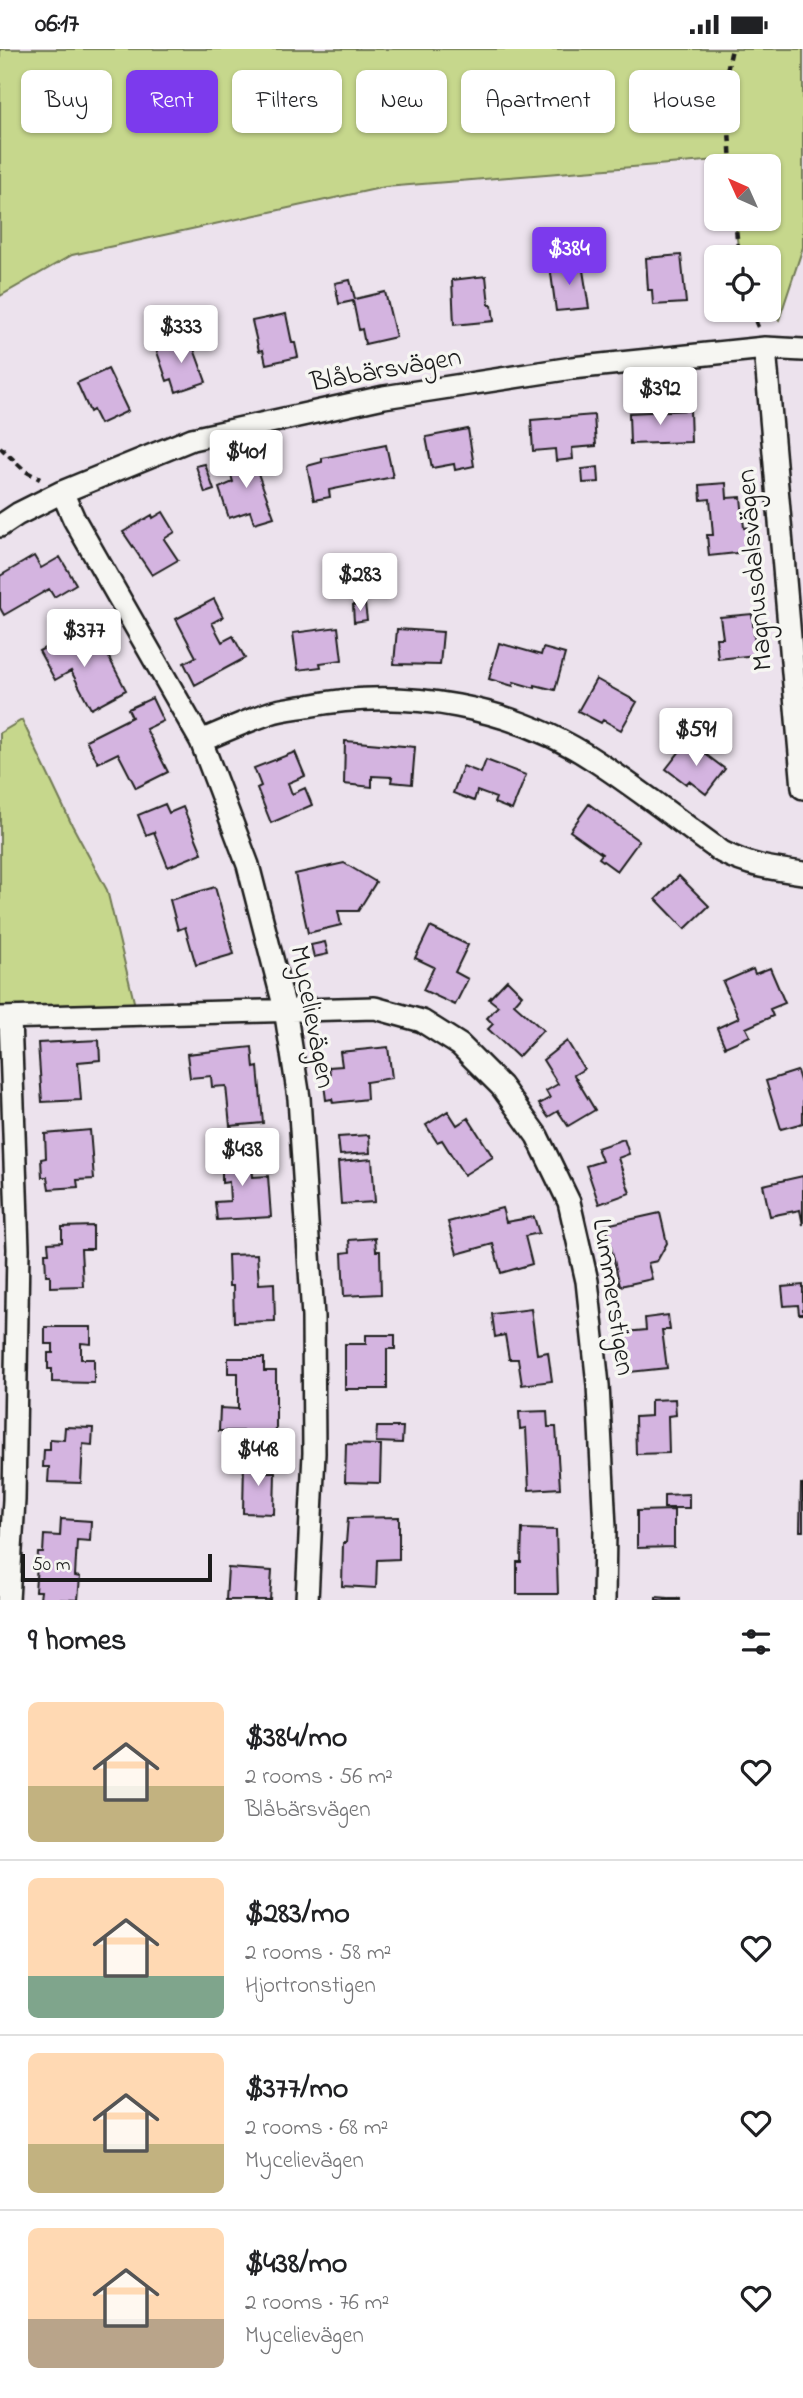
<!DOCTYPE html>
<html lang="en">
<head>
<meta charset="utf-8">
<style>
	:root { --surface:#fff; --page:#f2f2f2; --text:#202124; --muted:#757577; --line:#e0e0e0; --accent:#7c3aed }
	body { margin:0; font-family:"Indie Flower",sans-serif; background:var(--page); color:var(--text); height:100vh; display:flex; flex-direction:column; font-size:26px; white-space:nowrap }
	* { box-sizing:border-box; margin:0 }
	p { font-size:23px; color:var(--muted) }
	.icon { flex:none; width:38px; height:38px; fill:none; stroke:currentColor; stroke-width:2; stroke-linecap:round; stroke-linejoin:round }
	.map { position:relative; height:1551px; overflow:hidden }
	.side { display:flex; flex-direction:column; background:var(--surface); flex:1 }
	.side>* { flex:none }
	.banner { position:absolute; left:21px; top:21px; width:761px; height:63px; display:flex; gap:14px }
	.needle { width:46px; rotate:315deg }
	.buttons { position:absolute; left:704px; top:105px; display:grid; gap:14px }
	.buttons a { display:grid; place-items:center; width:77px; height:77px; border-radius:10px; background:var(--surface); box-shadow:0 2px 5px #0004; font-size:35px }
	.scale { position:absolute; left:21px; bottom:18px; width:191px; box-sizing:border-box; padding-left:7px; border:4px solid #1c1c1c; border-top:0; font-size:19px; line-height:24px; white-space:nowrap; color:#1c1c1c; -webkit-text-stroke:5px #f6f6f2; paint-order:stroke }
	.price { position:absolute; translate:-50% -60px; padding:0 16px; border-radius:7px; background:#fff; color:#222; font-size:23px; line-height:46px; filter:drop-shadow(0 2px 4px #0008) }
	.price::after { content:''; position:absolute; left:50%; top:42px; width:21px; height:16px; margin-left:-10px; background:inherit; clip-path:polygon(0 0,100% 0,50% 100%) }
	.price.on { background:var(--accent); color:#fff }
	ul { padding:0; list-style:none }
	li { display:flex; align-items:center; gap:21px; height:175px; padding:0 28px }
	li+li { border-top:2px solid var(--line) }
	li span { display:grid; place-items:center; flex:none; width:196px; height:140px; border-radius:10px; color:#555 }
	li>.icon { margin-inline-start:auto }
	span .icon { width:84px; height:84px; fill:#fffc; stroke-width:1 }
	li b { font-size:30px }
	h2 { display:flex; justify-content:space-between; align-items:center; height:84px; padding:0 28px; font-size:30px }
	.tag { padding:0 24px; border-radius:10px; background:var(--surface); box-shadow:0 2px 5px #0004; font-size:24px; line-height:63px }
	.tag.on { background:var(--accent); color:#fff }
	.status { display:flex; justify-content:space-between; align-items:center; height:49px; padding:0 35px; background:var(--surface); direction:ltr }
	.status svg { height:19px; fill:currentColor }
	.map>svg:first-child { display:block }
	.green { fill:#c6d78c; stroke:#717a54; stroke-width:2 }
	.building { fill:#d4b4e0; stroke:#1c1c1c; stroke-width:2 }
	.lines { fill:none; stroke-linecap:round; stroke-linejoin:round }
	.minor-casing { stroke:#1c1c1c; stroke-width:26 }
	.path { stroke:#1c1c1c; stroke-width:4.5; stroke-dasharray:7 5; stroke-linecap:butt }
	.minor { stroke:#f6f6f2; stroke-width:21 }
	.labels { text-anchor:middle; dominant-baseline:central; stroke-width:7; stroke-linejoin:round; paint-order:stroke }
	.street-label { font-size:28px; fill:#1c1c1c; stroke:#f6f6f2 }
</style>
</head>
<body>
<div class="status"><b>06:17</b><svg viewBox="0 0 49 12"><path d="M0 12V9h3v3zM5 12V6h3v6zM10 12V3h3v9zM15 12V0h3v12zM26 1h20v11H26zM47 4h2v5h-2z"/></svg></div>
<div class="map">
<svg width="803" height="1551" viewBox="0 0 803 1551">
	<rect width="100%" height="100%" fill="#ece2ed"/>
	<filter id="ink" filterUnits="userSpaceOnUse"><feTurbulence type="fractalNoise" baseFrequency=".0143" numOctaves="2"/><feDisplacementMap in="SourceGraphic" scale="14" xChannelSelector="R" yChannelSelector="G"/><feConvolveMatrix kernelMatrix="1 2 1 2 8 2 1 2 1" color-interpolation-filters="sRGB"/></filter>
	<g filter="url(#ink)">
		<path class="green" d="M0,0H803V198L779,271L765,261H768V208H739L735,170H768V117H731L730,110L385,138L72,206L0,247Z
			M22,671L72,776L107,841L137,965L0,969V684Z"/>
		<path class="building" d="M681,206L686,254L653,256L652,241H648L646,209Z
			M582,215L589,259L556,262L550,217Z
			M486,227L489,256H492L494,272L454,276L452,231Z
			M350,231L355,250L385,243L396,288L365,295L362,280L359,281L353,252L339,255L335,234Z
			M286,265L292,294H295L298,308L266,315L263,301L259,302L252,272Z
			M190,289L206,333L176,343L172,330L167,332L156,300Z
			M108,320L128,362L100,375L93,361L90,363L77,334Z
			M690,361L691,393L630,395L629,364Z
			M594,366L596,397L572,399L573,410L556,412L555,400L533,402L531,371Z
			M468,380L474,417L455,421L454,415L432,419L426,388Z
			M386,396L393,428L329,441L330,448L314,451L307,417L322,413V409Z
			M249,400L274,468L254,474L250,462L229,469L219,439L233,433L230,423L235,422L229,406Z
			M205,415L214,441L205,444L196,417Z
			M598,418L599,433L583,434L582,420Z
			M726,434L727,449L741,448L744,479L750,478L751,491L745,492L746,503L709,507L707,486H713L710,450L701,451L700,436Z
			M163,463L175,483L164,490L178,511L152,526L123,483L152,466L153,469Z
			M34,507L41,519L60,508L76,535L54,548L49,540L4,566L0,559V527Z
			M214,550L223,568L212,574L222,593L233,587L245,609L195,636L184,614L196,608L176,570Z
			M365,555L367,571L354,573L353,556Z
			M752,565L756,606L718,610L716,589H723L720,568Z
			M338,578L342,611L320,614L321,618L298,621L293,584Z
			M397,580L443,583L440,616L394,615Z
			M77,582L91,608L105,601L126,641L91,660L71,622L55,631L39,602Z
			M499,594L541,606L543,599L565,605L555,641L535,636V639L514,633L513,637L489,630Z
			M596,630L637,653L621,681L603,671L601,674L578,662Z
			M152,649L163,672L146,680L168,723L136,739L118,704L98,714L86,691L132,668L128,660Z
			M345,692L415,698L412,735L391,733L392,728L372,727V738L344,735Z
			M688,692L725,720L706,745L689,732L686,735L666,720Z
			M295,703L305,727L288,734L292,745L305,739L312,756L271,774L257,739L261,737L254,719Z
			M486,711L526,726L512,761L494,754L496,749L477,742L474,752L453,744L463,717L481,724Z
			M165,755L169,764L183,758L202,804L168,818L154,783L146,786L138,766Z
			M589,755L639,792L617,822L599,809L602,805L570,782Z
			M344,814L376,833L358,862H338L341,876L308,884L295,825Z
			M679,827L709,857L685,880L656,850Z
			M215,838L234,905L196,916L185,878L178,881L170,851Z
			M430,878L468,896L455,923L468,930L455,956L423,941L434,918L415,909Z
			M325,893L328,905L314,908L311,896Z
			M770,919L785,954L770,960L773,967L746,979L750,987L725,998L717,979L739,969L723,933L753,920L755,925Z
			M507,931L522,946L514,955L543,981L518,1008L488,980L493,975L487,969L498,957L489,950Z
			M99,991L100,1011L78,1013L81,1051L42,1053L38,994Z
			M567,992L584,1020L574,1026L595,1061L568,1077L558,1062L548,1068L539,1055L550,1049L546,1042L558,1035L543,1011Z
			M252,998L254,1019L258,1018L263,1074L230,1077L226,1037L212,1038L211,1027L190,1029L187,1005Z
			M388,998L392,1029L366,1033L367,1050L333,1054L332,1050L326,1051L324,1035L331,1034L329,1018L342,1017L340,1003Z
			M797,1022L803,1041V1074L781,1080L766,1032Z
			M448,1062L457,1076L468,1069L493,1108L464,1126L442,1091L437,1093L426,1076Z
			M90,1081L94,1130L77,1131L78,1138L49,1140L47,1128H42L41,1110L46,1109L45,1085Z
			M369,1086L370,1104L340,1106L338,1088Z
			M624,1090L629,1105L618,1109L630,1144L599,1155L586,1117L602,1112L597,1099Z
			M251,1103L253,1128L268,1127L271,1168L217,1171L215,1153L230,1152L229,1133L222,1134V1120L211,1121L210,1106Z
			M372,1110L375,1153L341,1155L338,1113Z
			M803,1127V1176L800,1161L770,1167L763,1136Z
			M502,1159L506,1173L534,1168L539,1184L525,1187L532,1215L501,1224L493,1195L457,1205L448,1173Z
			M660,1164L667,1194L657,1212L648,1214L652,1230L620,1237L606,1176Z
			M93,1177V1200H81L83,1237L50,1238V1226H46L45,1204H49L48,1194L62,1193V1178Z
			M375,1189L376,1202H380L381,1245L344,1247L342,1204L350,1203L349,1191Z
			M257,1205L259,1235L274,1234L275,1272L234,1273L233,1237H229L228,1206Z
			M803,1236V1265H799L798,1256L784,1257L782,1238Z
			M531,1260L537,1305L548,1303L552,1332L522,1336L518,1310H509L505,1286L495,1288L492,1265Z
			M668,1266L670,1281H662L667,1319L630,1323L626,1283L646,1281L645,1269Z
			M45,1278H91V1295L81,1294V1310H94V1334L52,1333V1320H48V1304H53V1295H45Z
			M366,1286H395V1300H387V1340H345V1295H366Z
			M228,1309H264V1322H276V1382H219L220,1359L238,1360V1324H228Z
			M675,1350L676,1366L668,1367L669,1404L636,1405L635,1368L651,1367V1351Z
			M547,1362L548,1378H556L560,1439L529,1441L526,1379L520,1380L519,1363Z
			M65,1378L93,1379L92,1396L83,1395L81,1434L48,1433L49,1418H43L44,1401H50V1390L64,1391Z
			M377,1378H403L402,1394L376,1393Z
			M346,1395L381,1396L380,1434L345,1433Z
			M244,1411L267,1412V1423H275L274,1465L243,1464Z
			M801,1435H803V1482H800Z
			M689,1445V1459H664V1446Z
			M674,1461V1498L637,1499V1462Z
			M399,1468V1510L377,1511L376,1539L342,1537L343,1494H346L348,1469Z
			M61,1470L91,1472L90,1492L77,1491L75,1527L80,1528L78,1551L40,1550L41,1542H35L38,1504H43L44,1486L60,1487Z
			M522,1480L556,1481L558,1545H517V1513H521Z
			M228,1519L272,1522L270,1551H226Z
			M656,1548L680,1550V1551H656Z"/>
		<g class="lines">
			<defs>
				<path id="minor" d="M765,299L803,739
					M62,443L74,470L201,692L248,816L285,960L299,1049L313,1268L314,1404L307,1551
					M0,477L18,465L62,443L192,390L384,348L572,319L765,299L803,301
					M201,692C224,682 247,672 270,664C282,660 295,659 307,657C405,638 513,657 597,713C640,741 680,773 722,803C749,817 773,820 803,824
					M0,969L375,959L422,972L460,996L501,1037L537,1087L569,1153L587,1232L598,1336L605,1479L604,1551
					M8,1551L14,1451L18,1200L10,969"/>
			</defs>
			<use href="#minor" class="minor-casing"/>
			<path class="path" d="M731,117L726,26L732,0
				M735,170L739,208
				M751,261L758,278
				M0,398L25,422L40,430"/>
			<use href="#minor" class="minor"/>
		</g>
	</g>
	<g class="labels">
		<g class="street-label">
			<text transform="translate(386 322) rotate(-10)">Blåbärsvägen</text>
			<text transform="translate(756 521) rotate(-95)">Magnusdalsvägen</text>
			<text transform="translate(311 968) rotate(79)">Mycelievägen</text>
			<text transform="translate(612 1248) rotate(81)">Lummerstigen</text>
		</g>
	</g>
</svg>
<div class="buttons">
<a><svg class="needle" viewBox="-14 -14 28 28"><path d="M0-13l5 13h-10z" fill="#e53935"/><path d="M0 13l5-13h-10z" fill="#757577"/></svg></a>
<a><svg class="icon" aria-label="locate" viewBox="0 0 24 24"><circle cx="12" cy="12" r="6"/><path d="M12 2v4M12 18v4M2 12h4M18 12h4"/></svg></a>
</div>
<div class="scale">50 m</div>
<b class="price on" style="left:569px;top:238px">$384</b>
<b class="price" style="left:181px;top:316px">$333</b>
<b class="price" style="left:660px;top:378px">$392</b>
<b class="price" style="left:246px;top:441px">$401</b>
<b class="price" style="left:360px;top:564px">$283</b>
<b class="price" style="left:84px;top:620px">$377</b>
<b class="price" style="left:696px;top:719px">$591</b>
<b class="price" style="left:242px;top:1139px">$438</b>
<b class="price" style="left:258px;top:1439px">$448</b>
<div class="banner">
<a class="tag">Buy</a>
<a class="tag on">Rent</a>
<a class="tag">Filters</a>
<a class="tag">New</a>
<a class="tag">Apartment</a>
<a class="tag">House</a>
</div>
</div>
<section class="side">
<h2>9 homes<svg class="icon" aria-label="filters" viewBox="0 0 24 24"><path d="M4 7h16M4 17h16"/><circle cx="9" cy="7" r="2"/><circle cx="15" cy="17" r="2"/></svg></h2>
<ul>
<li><span style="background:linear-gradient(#ffd9b3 60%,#c2b280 0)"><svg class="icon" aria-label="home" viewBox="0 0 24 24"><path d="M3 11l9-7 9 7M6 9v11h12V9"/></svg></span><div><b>$384/mo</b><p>2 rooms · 56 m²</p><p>Blåbärsvägen</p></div><svg class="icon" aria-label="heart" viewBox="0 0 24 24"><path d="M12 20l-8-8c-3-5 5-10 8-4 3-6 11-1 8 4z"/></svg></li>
<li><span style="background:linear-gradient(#ffd9b3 70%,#7fa58c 0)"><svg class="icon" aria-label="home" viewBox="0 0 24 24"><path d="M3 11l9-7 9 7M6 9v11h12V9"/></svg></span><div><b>$283/mo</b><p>2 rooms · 58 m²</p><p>Hjortronstigen</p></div><svg class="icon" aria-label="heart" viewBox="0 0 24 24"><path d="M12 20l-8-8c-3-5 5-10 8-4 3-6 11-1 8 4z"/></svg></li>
<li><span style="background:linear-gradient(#ffd9b3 65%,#c2b280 0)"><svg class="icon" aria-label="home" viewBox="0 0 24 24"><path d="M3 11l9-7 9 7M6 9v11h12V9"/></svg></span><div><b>$377/mo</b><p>2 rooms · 68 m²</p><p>Mycelievägen</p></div><svg class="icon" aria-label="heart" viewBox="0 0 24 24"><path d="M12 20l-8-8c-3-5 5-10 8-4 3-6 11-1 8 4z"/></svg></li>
<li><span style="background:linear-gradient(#ffd9b3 65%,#b9a48a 0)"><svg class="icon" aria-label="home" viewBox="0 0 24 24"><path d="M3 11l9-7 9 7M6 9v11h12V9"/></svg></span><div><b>$438/mo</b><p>2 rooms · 76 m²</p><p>Mycelievägen</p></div><svg class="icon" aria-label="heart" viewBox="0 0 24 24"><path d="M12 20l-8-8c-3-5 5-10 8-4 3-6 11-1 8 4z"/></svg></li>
</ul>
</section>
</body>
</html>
